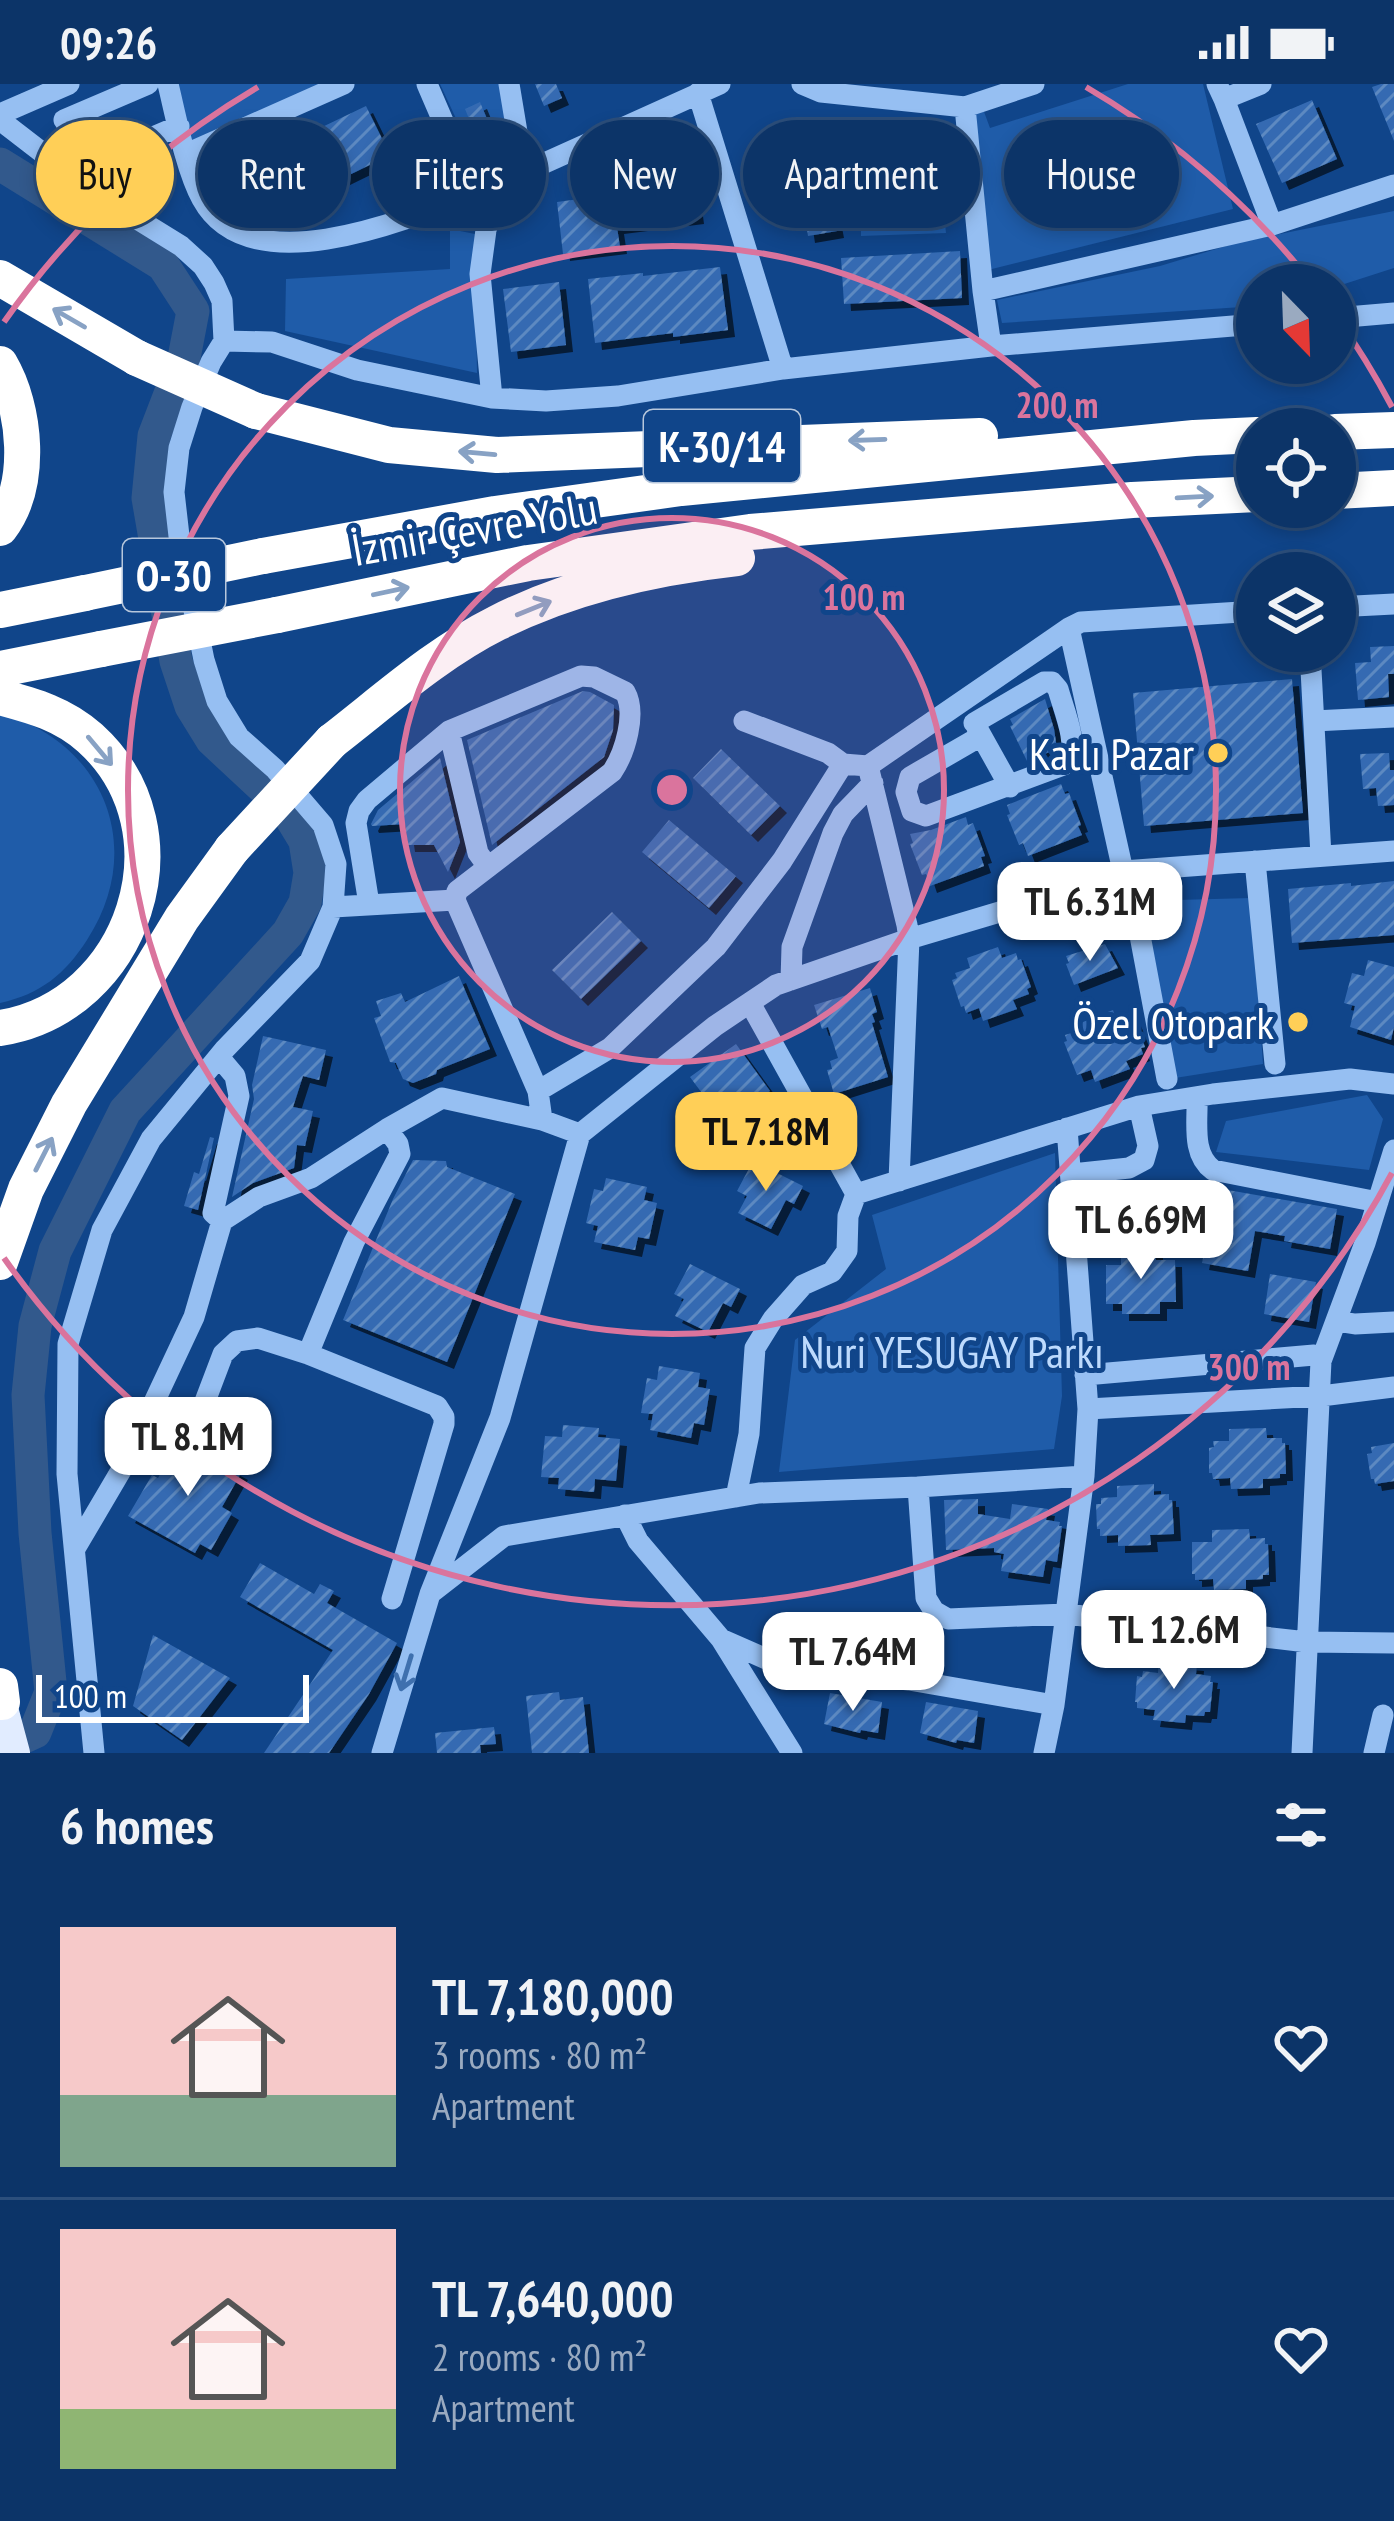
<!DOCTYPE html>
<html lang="en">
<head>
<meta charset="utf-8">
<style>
	:root { --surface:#0c3468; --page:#1a3f71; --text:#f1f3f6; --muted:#9aaac0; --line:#2c4f7c; --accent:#ffcf57 }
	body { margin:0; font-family:"PT Sans Narrow",sans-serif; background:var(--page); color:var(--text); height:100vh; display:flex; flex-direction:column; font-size:45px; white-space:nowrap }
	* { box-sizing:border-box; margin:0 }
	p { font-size:39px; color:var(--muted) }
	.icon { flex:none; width:66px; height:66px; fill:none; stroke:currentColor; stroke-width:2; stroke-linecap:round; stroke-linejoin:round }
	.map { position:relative; height:1669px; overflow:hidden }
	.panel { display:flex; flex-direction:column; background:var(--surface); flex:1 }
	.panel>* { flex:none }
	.guide { position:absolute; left:36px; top:36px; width:1323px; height:108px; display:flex; gap:24px }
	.needle { width:78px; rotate:157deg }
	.buttons { position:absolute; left:1236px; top:180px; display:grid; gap:24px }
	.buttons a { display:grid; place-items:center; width:120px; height:120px; border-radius:50%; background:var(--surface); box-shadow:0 6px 18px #0003,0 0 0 3px var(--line); font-size:60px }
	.scale { position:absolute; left:36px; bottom:30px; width:273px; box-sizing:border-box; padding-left:12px; border:6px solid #fff; border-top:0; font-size:33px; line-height:42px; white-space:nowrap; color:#fff; -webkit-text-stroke:9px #10458a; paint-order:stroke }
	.price { position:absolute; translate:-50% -102px; padding:0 27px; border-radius:24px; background:#fff; color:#222; font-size:39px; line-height:78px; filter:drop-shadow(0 3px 6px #0008) }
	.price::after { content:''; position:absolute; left:50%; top:72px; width:36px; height:27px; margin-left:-18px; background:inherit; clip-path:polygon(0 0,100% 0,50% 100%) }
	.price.current { background:var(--accent); color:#111 }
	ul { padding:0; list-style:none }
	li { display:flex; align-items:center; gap:36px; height:300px; padding:0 60px }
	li+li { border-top:3px solid var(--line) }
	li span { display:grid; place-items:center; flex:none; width:336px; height:240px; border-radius:0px; color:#555 }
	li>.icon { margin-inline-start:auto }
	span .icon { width:144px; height:144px; fill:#fffc; stroke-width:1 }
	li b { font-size:51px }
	h2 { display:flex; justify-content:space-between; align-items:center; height:144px; padding:0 60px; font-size:51px }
	.chip { padding:0 42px; border-radius:54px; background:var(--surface); box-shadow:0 6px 18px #0003,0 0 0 3px var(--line); font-size:42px; line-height:108px }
	.chip.current { background:var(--accent); color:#111 }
	.status { display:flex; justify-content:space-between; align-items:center; height:84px; padding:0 60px; background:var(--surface); direction:ltr }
	.status svg { height:33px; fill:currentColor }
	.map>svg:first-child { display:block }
	.green { fill:#1f5ca9 }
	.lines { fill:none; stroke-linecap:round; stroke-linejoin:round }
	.river { stroke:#32598c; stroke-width:33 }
	.building { fill:url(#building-hatch); filter:url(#shadow) }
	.minor { stroke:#96bff2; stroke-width:21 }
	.major { stroke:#e1ecff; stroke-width:30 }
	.highway { stroke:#fff; stroke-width:36 }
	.highway-bridge { stroke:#fff; stroke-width:36 }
	.oneway { stroke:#88a2c4 }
	.oneway2 { stroke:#3f70ae }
	.ring { fill:none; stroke:#da749d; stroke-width:6 }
	.poi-dot { fill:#ffcf57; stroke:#10458a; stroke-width:4.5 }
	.labels { text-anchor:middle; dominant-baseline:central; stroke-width:10; stroke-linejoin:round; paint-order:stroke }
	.shield { fill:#10458a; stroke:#b7c7dc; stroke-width:3 }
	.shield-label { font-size:42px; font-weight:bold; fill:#fff }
	.street-label { font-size:45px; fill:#fff; stroke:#10458a }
	.poi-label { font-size:45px; fill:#fff; stroke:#10458a; text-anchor:end }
	.park-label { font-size:45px; fill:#bddafd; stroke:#10458a }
	.centre { fill:#da749d; stroke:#10458a; stroke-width:6 }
	.ring-label { font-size:36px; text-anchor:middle; font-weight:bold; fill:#da749d; stroke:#10458a; stroke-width:10; stroke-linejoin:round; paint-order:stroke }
</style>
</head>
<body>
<div class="status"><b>09:26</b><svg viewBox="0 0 49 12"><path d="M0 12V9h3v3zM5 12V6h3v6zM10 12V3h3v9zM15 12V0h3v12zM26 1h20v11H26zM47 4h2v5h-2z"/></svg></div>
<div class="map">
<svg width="1394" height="1669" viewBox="0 0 1394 1669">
	<defs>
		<pattern id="building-hatch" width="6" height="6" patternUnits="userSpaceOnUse" patternTransform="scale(3)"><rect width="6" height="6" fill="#346bb2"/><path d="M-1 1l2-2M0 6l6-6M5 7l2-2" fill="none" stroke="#5d89c1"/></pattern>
		<filter id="shadow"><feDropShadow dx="7" dy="7" stdDeviation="0" flood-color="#0009"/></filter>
	</defs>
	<rect width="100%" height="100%" fill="#10458a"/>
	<path class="green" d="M176,0H333L193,63Z
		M440,0H505L506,52L465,54Z
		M1128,0H1203L1233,125L984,187L971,28L983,25L990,44Z
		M942,110L946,149L861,152V113Z
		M1394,127V184L1335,203V201H1257V222L1002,239L997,216L1160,182L1236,159Z
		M450,145L475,150L477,289L285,247L286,195L450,185Z
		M0,629C104,658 147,764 87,856C65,890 41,910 0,919Z
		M1251,814L1263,980L1175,994L1139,817Z
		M1367,1011L1383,1035L1369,1086L1216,1068L1226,1037Z
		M1055,1069L1062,1312L1054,1365L779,1388L795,1256L886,1185L872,1131Z"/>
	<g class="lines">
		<path class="river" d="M0,80L163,181L193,227L184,274L154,352L148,414L176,577L191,622L212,656L285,724L305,757L310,789L305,819L288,849L125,1027L55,1167L35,1242L28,1311L35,1449L51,1608L35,1648L0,1664"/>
	</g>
	<path class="building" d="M535,0H556L562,14L544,22Z
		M1381,0H1394V57L1372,3Z
		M1312,16L1337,75L1282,99L1256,40Z
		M480,18L487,35L472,42L465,25Z
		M366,22L390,71L292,119L268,69Z
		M434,65L451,96L434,104L420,71Z
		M689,70L697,133L617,143L620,163L563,170L557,118L638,107L634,77Z
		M832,121L837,147L808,152L804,126Z
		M960,167L962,214L844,220L841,174Z
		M720,183L728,246L673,253V249L595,259L588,195L643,189V192Z
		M559,198L566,261L511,268L503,205Z
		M1394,562V590H1388L1389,613L1358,616L1355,579L1371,578L1370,563Z
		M1292,595L1303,729L1144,742L1133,609Z
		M583,607L590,608L614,621L613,646L604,673L492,761L467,656Z
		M1045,615L1054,645L1057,665L1027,677L1010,642L1013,641L1010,635Z
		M721,665L780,722L751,751L693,694Z
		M1389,669L1390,686H1394V721L1378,722L1376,704L1363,705L1360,670Z
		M440,674L460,758L448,788L434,761H408L405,740L372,742L371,740L378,726Z
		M1061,700L1065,710L1069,709L1081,741L1078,742L1082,751L1028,772L1023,759L1019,761L1007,731L1010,730L1007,721Z
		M966,733L968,741L973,739L985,772L981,773L984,782L930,802L926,790L922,791L910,760L913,759L910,750L931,746Z
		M669,736L736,792L709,824L642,768Z
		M1394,797V851L1292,859L1288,805L1351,799V802Z
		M612,828L641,857L581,915L552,886Z
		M1105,860L1118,884L1074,901L1066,880L1069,879L1066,872Z
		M998,863L1002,874L1016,869L1018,876L1021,875L1031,903L1027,905L1029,910L1013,916L1017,925L983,937L979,924L966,929L964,922L961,923L952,896L957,894L955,889L970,884L967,874Z
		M1368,876L1394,883V943L1391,956L1350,943L1355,922L1344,919L1352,889L1364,892Z
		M459,892L490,965L437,986L436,990L413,999L403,995L396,979L390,978L374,934L381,932L376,917L401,909L405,918Z
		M870,904L877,928L872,930L875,938L872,939L888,993L834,1010L827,986L832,985L830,977L838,974L828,943L822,945L814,921Z
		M1113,926L1116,935L1130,929L1134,935L1145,963L1141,964L1143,970L1126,977L1130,985L1095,998L1091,986L1077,991L1064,958L1067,957L1065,951L1081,946L1078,940Z
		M263,952L326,966L319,996L303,992L293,1023L313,1027L305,1062L297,1061L294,1084L253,1099L232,1113L254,1015L252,1001Z
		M736,960L770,1007L744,1026L738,1018L725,1028L713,1012L707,1016L690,993Z
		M210,1053L214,1054L198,1126L184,1122L194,1088L199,1090Z
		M413,1076L446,1077L447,1083L515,1110L447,1278L343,1236L393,1115Z
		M753,1077L803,1102L794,1120L786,1116L771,1145L738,1129L747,1112L737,1107Z
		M606,1094L647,1103L644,1116L657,1119L649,1155L638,1153L635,1166L594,1158L598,1142L586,1139L594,1105L603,1107Z
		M1222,1105L1337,1125L1330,1165L1284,1157L1285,1152L1255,1147L1248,1187L1202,1179L1210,1139L1216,1140Z
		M1121,1165H1156V1176H1175L1176,1218H1160V1230H1122V1220H1106V1181H1121Z
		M690,1180L740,1205L731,1223L723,1219L708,1248L675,1232L684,1215L674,1210Z
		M1270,1190L1316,1198L1309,1238L1264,1230Z
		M659,1282L700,1289L698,1303L710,1305L704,1341L694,1339L691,1354L650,1346L653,1330L641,1329L647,1294L657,1296Z
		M563,1341L599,1344L598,1353L620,1355L616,1397L595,1395L594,1408L558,1405L559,1394L541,1393L545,1352L562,1353Z
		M1266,1344L1267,1354H1282V1359H1285L1286,1390H1280V1394L1263,1395V1404L1231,1405L1230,1394L1213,1395L1212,1389H1209V1364L1214,1363L1213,1357H1229V1345Z
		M180,1355L187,1362L195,1364L241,1389L222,1423L232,1429L211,1466L200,1460L195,1469L128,1432L152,1391L158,1394Z
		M1394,1359V1397L1375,1400L1374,1395H1371L1367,1370L1372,1369L1371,1363Z
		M1154,1400V1411L1169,1410V1416H1172L1174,1450L1150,1451L1151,1461L1118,1462V1451L1100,1452V1445H1097L1096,1420H1101V1414L1117,1413V1402Z
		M978,1415V1430L1010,1435L1012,1420L1048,1425L1046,1436L1060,1438L1059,1442H1062L1057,1478L1046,1476L1043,1493L1001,1487L1004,1470L994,1468V1464L946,1466L944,1416Z
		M1249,1445L1250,1455L1265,1454V1460H1268L1269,1491H1263V1495L1246,1496V1505L1214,1506L1213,1495L1195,1496V1490H1192V1458H1212V1446Z
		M260,1479L314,1510L320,1500L334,1507L327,1519L397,1559L369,1610L329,1669H264L333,1566L240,1513Z
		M153,1551L230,1594L182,1656L133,1622Z
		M1159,1577L1197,1580L1196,1590L1211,1592L1210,1598H1213L1210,1628H1205L1204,1632L1186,1631L1185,1639L1153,1636L1155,1626L1137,1624V1618H1135L1137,1592L1142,1593L1143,1587L1158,1589Z
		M559,1608L560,1616L583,1613L589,1669H532L526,1612Z
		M830,1609L882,1618L878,1649L861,1646L860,1649L824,1640Z
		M926,1618L978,1627L974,1659L957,1656L956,1659L920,1649Z
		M494,1643L496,1660L480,1661L481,1669H437L435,1649Z"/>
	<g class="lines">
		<path class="minor" d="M168,0C176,33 186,86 202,115C253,208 429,126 500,99
			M427,0L474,109
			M509,0L517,48L533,85
			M720,0L500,99L486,146L480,190L492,314L546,317L618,312L783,285
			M802,0L821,8L965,23L1034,0
			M1217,0L1224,15L1261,0
			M698,9L783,285L991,262L1257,240
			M1224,15L1272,141
			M965,23L983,207L991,262
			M0,30L69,0
			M0,36L92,107L181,162L203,182L214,199L222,217L224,257L211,278L192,323L179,364L174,408L179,452L204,576L217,617L239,653L275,685L323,741L336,780L333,823L310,877L225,965L151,1055L102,1146L68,1260L67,1390L94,1669
			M64,36L148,0
			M186,70L344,0
			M104,74L179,42
			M983,207L1272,141L1394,101
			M1335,234L1394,229
			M224,257L272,258L357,286L492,314
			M1335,523L1394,520
			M1069,544L1123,787L1132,809L1167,995
			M1310,567L1321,772
			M744,637L828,669L843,680
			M1314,637L1394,633
			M974,639L1044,598H1052L1058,605C1064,627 1078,657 1069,679L926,732L912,727L906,708L910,693L981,652
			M977,644L1010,703
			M449,647L478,769L488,783
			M1255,777L1275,980
			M369,820L356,739L359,727L367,716L449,647L581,592L594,593L625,608C637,629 625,669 612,688L457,807L455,816
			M333,823L455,816L538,1007
			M791,896L792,863L833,749L843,730L873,699
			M750,919L856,1110
			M219,973L235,992L239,1012L213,1129L222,1137
			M1197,1013C1198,1038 1191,1070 1213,1086L1378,1118
			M580,1050L542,1036L538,1007L610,964L716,863L782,777L843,680L868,682
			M1072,1090L1129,1084L1144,1076L1148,1062L1139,1022
			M899,1097L909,855L907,841L868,682L1069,544L1081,538L1257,527
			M1336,1237L1355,1240L1394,1238
			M308,1270L354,1158L400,1070L398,1060L387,1045
			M1085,1291L1314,1271L1321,1277
			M1088,1325L1321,1312L1394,1303
			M193,1349L223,1270L237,1257L258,1254L308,1270L437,1322L444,1333V1340L392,1515
			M918,1403L926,1514L934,1527L948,1535L1066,1530L1307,1558L1394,1559
			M736,1413L749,1350L755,1264L773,1235L803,1201L832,1188L847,1167L848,1132L856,1110L1139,1022L1213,1010L1350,995L1394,1000
			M625,1431L638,1457L721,1555L792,1669
			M76,1463L126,1378L194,1233L222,1137L259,1113L311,1094L387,1045L442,1014L542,1036
			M431,1509L504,1452L759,1409L918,1403L1084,1392
			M721,1555L784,1583L909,1596L1054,1621
			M382,1669L430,1510L500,1334L580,1050L715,942L776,901L909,855L1053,812L1123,787L1394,767
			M1044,1669L1054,1621L1084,1392L1088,1325L1067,1044
			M1302,1669L1321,1277L1365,1159L1394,1066
			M1374,1669L1383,1631"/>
		<path class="major" d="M0,1613L15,1669"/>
		<path class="highway" d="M0,194L137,274
			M0,280C26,324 33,401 0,444
			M256,327L389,361L497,371L980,352
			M1335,348L1394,346
			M1335,407L1394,404
			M263,472L495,430L681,404L1194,354L1257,351
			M0,526L85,509
			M277,531L528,479L750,448L1132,416L1257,410
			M0,585L101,565
			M0,613C34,622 63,630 90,654C193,747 134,923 0,944
			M332,657C385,616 437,569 497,539C570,502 656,483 737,474
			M0,1178L26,1105L69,1020L182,834L232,765
			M0,1602L2,1618"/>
		<path class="highway-bridge" d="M137,274L256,327
			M85,509L263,472
			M101,565L277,531
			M232,765L332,657"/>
	</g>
	<defs><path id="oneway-shaft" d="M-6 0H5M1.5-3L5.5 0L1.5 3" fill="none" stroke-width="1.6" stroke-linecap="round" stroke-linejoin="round" transform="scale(3)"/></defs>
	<g class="oneway">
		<use href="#oneway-shaft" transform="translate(69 234) rotate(-150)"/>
		<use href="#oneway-shaft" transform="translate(867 356) rotate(178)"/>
		<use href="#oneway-shaft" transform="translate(477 369) rotate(-175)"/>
		<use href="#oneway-shaft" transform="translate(1195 413) rotate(-3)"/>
		<use href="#oneway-shaft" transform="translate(391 507) rotate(-12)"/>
		<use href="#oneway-shaft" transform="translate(534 524) rotate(-22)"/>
		<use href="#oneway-shaft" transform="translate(100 667) rotate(50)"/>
		<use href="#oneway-shaft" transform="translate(44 1070) rotate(-63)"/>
	</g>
	<use class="oneway2" href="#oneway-shaft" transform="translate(406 1589) rotate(107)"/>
	<circle cx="672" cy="706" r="272" fill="#da749d" fill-opacity=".12"/>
	<g class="ring">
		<circle cx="672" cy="706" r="272"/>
		<circle cx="672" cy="706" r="544"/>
		<path d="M1392 1089A816 816 0 0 1 4 1174M4 238A816 816 0 0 1 258 3M1086 3A816 816 0 0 1 1311 198M1336 232A816 816 0 0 1 1392 323"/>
	</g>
	<g class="poi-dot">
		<circle cx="1218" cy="669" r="12"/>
		<circle cx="1298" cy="938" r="12"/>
	</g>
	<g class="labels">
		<g class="shield">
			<rect x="644" y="326" width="156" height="72" rx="9"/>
			<rect x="123" y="455" width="102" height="72" rx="9"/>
		</g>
		<g class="shield-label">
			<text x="722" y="362">K-30/14</text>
			<text x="174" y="491">O-30</text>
		</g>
		<g class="street-label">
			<text transform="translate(474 444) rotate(-10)">İzmir Çevre Yolu</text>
		</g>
		<g class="poi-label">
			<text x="1194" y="669">Katlı Pazar</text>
			<text x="1274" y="938">Özel Otopark</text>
		</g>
		<g class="park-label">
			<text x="952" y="1267">Nuri YESUGAY Parkı</text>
		</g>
	</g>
	<circle cx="672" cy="706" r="18" class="centre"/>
	<g class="ring-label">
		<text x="1057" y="334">200 m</text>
		<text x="864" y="526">100 m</text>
		<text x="1249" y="1296">300 m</text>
	</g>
</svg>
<div class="buttons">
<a><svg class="needle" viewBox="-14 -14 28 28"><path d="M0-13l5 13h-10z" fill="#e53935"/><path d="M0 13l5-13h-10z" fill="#9aaac0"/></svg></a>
<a><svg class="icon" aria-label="locate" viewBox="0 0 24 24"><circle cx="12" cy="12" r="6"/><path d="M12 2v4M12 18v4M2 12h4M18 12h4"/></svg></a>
<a><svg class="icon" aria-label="layers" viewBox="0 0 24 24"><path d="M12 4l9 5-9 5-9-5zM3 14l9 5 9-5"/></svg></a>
</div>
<div class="scale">100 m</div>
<b class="price" style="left:1090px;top:880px">TL 6.31M</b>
<b class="price current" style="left:766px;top:1110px">TL 7.18M</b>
<b class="price" style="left:1141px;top:1198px">TL 6.69M</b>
<b class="price" style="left:188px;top:1415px">TL 8.1M</b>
<b class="price" style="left:1174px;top:1608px">TL 12.6M</b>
<b class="price" style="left:853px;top:1630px">TL 7.64M</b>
<div class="guide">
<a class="chip current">Buy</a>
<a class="chip">Rent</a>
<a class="chip">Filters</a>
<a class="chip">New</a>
<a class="chip">Apartment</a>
<a class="chip">House</a>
</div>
</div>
<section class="panel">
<h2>6 homes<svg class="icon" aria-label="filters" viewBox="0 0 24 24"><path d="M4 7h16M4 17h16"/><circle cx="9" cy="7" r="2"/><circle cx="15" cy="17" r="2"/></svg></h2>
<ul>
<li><span style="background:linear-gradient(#f6c9c9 70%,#7fa58c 0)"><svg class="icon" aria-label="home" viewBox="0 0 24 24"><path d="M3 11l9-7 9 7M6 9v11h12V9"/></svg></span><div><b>TL 7,180,000</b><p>3 rooms · 80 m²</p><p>Apartment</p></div><svg class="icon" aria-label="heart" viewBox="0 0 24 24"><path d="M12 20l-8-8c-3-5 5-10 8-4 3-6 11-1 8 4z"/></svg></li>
<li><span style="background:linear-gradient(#f6c9c9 75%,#8fb573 0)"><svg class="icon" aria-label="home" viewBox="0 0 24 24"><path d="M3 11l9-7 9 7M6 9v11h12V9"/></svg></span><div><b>TL 7,640,000</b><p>2 rooms · 80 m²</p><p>Apartment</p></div><svg class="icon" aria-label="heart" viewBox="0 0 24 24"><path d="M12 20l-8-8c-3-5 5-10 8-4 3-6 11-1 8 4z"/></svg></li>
</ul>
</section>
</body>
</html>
